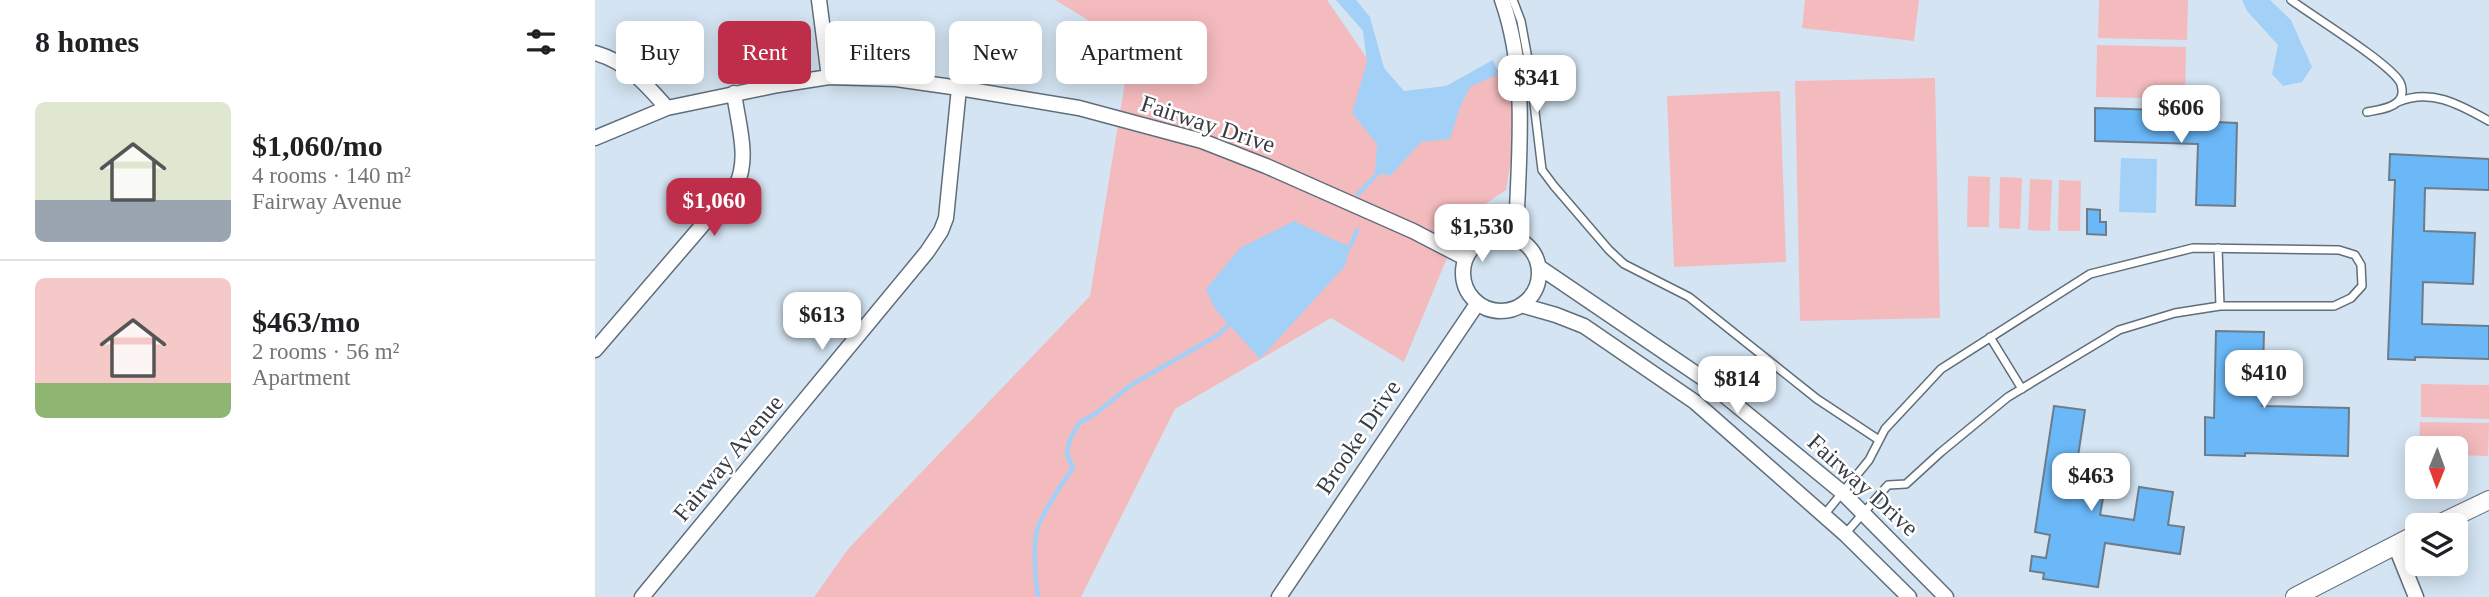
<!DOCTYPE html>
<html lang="en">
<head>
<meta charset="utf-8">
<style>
	:root { --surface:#fff; --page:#f6f6f6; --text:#202124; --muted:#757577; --line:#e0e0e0; --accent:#be2d4a }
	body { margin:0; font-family:"Times New Roman",serif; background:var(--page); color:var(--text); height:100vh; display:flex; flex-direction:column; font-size:26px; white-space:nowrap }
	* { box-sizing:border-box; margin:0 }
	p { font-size:23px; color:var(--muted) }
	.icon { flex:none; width:38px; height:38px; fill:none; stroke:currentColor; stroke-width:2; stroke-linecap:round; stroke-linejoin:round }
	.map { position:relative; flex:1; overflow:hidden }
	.panel { display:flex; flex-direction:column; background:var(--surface); width:595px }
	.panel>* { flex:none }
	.hud { position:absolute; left:21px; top:21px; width:665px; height:63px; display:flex; gap:14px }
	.needle { width:46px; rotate:181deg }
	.tools { position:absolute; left:1810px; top:436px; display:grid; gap:14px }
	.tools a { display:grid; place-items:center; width:63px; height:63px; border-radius:10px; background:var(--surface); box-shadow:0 4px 18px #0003; font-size:35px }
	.price { position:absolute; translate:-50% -60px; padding:0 16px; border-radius:14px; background:#fff; color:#222; font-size:23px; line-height:46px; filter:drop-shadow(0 2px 4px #0008) }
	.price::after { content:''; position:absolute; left:50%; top:42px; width:21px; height:16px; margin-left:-10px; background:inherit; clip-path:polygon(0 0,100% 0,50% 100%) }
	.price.selected { background:var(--accent); color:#fff }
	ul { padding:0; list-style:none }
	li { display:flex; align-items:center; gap:21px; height:175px; padding:0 35px }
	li+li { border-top:2px solid var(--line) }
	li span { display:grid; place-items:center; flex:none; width:196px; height:140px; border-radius:10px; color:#555 }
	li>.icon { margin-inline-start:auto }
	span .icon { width:84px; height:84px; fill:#fffc; stroke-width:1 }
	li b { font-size:30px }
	h2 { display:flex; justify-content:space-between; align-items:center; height:84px; padding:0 35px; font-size:30px }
	.tag { padding:0 24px; border-radius:10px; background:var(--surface); box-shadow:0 4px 18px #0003; font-size:24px; line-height:63px }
	.tag.selected { background:var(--accent); color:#fff }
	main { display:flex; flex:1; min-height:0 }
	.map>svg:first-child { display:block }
	.green { fill:#f4bbbe }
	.water { fill:#a3d0f7 }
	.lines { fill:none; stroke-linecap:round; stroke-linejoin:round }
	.stream { stroke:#a3d0f7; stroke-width:4.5 }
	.building { fill:#6ab8f8; stroke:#6e7c89; stroke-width:2 }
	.service-casing { stroke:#606e7a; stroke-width:10 }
	.minor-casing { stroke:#606e7a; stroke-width:17 }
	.tertiary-casing { stroke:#606e7a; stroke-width:20 }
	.service { stroke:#fff; stroke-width:7 }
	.minor { stroke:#fff; stroke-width:14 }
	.tertiary { stroke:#fff; stroke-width:18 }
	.labels { text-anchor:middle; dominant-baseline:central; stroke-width:5; stroke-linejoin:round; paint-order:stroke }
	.street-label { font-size:24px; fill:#373d43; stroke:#fff }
</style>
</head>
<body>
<main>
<section class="panel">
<h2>8 homes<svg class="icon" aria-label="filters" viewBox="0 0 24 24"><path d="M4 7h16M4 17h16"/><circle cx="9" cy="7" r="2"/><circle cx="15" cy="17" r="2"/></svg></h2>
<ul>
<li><span style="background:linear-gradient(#dfe7d0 70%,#9aa5b1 0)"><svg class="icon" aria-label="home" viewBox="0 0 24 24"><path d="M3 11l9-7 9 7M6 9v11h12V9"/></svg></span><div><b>$1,060/mo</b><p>4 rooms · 140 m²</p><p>Fairway Avenue</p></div></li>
<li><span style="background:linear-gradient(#f6c9c9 75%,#8fb573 0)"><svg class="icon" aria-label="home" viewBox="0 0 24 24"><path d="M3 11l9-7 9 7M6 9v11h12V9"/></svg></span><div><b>$463/mo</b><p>2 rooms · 56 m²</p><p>Apartment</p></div></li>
</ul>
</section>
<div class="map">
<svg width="1894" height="597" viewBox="0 0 1894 597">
	<rect width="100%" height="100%" fill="#d4e4f2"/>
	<path class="green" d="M460,0H732L793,89L830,101L913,64L920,135L911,190L868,219L809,362L736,318L580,409L486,597H219L254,548L495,296L536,46Z
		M1210,0H1324L1319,41L1207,28Z
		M1504,0H1593L1592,40L1503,38Z
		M1502,45L1591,47L1590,99L1501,97Z
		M1340,78L1345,318L1205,321L1200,81Z
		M1185,91L1191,262L1079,267L1072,96Z
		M1373,176L1395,177L1394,227H1372Z
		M1405,177L1427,178L1425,229L1404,228Z
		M1435,179L1457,180L1455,231L1433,230Z
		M1464,180L1486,181L1485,231H1463Z
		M1826,384L1894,385V419L1826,417Z
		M1825,422L1894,423L1893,456L1860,455V448H1824Z"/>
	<path class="water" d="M741,0H761L775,17L789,68L809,91L851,86L898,60L904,74L875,87L865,107L855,139L826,142L795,176L780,172L782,144L757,113L772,62L768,31Z
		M1647,0H1675L1696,20L1717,67L1707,82L1688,86L1677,74L1683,45L1652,11Z
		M1526,158L1562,159L1561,213L1524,212Z
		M699,221L755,247L750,266L665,359L620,309L611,289L645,248Z"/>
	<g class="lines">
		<path class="stream" d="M763,194L786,170
			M749,247H755L762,230
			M443,597C440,578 438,549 442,530C445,517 469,480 478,468L472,454L475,439L484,423L500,414L536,385L623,335L637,321"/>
	</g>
	<path class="building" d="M1500,108L1598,111V121L1642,123L1640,206L1601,205L1603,144L1500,141Z
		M1795,154L1894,159V190L1830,188L1829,231L1880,233L1878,284L1828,282L1827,324L1894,326V359L1820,357V360L1793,359L1800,180H1794Z
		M1492,209L1505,210V222H1511V235L1492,234Z
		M1621,331L1669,332L1667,406L1754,408L1753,456L1650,453V456L1610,455V417L1619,418Z
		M1459,406L1490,410L1480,476L1511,481L1505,515L1539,520L1544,487L1578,492L1573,525L1589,527L1585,554L1510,543L1503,587L1448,579L1449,573L1435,571L1437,556L1451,558L1455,535L1440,532Z"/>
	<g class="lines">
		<defs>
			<path id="service" d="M918,0L926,21L935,70L947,170L959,186L1014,250L1029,264L1094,297L1222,399L1284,440
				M1696,0C1719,17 1793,62 1805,82C1807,86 1808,93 1806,97C1802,108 1782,110 1772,112
				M1803,102C1837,88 1865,105 1894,121
				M1623,248L1625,306
				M1395,337L1427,389
				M1229,515L1274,460L1290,429L1346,369L1495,274L1598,248L1744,250L1760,255L1766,265L1767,286L1756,298L1739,306H1625L1580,313L1524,330L1413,397L1346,452L1311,484L1293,485L1250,534"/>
			<path id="minor" d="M224,0L234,77
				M907,0C934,76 923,159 921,237
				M0,53C32,62 51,84 72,108
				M0,138L72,108L183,85L234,77L301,79L364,88L484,108L607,141L671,166L818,231L870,258
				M868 273a38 38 0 1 1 76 0a38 38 0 1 1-76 0Z
				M944,267L1112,381L1248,493L1351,597
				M926,305L961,315L989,326L1100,402L1250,534L1314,597
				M0,350L141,186C155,158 143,124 139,93
				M1800,545L1821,597
				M47,597L332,252L346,231L351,218L364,88
				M684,597L882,304"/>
			<path id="tertiary" d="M1842,525L1894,500
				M1700,597L1822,534"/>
		</defs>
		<use href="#service" class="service-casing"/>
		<use href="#minor" class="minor-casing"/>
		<use href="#tertiary" class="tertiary-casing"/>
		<use href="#service" class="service"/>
		<use href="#minor" class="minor"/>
		<use href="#tertiary" class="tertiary"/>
	</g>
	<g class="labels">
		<g class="street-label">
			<text transform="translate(613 124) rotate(18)">Fairway Drive</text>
			<text transform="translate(763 437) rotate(-56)">Brooke Drive</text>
			<text transform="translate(133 458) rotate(-50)">Fairway Avenue</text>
			<text transform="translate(1268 485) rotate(42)">Fairway Drive</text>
		</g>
	</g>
</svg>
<div class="tools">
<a><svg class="needle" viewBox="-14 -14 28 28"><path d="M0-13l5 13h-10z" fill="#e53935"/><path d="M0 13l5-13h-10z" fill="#757577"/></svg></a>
<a><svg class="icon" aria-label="layers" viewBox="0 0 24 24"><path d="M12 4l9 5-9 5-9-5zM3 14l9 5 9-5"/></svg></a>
</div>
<b class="price" style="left:942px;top:115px">$341</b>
<b class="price" style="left:1586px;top:145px">$606</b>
<b class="price selected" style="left:119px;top:238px">$1,060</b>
<b class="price" style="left:887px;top:264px">$1,530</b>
<b class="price" style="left:227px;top:352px">$613</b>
<b class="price" style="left:1669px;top:410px">$410</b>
<b class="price" style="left:1142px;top:416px">$814</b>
<b class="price" style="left:1496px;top:513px">$463</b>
<div class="hud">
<a class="tag">Buy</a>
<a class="tag selected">Rent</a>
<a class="tag">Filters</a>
<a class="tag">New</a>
<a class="tag">Apartment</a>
</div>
</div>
</main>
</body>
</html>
